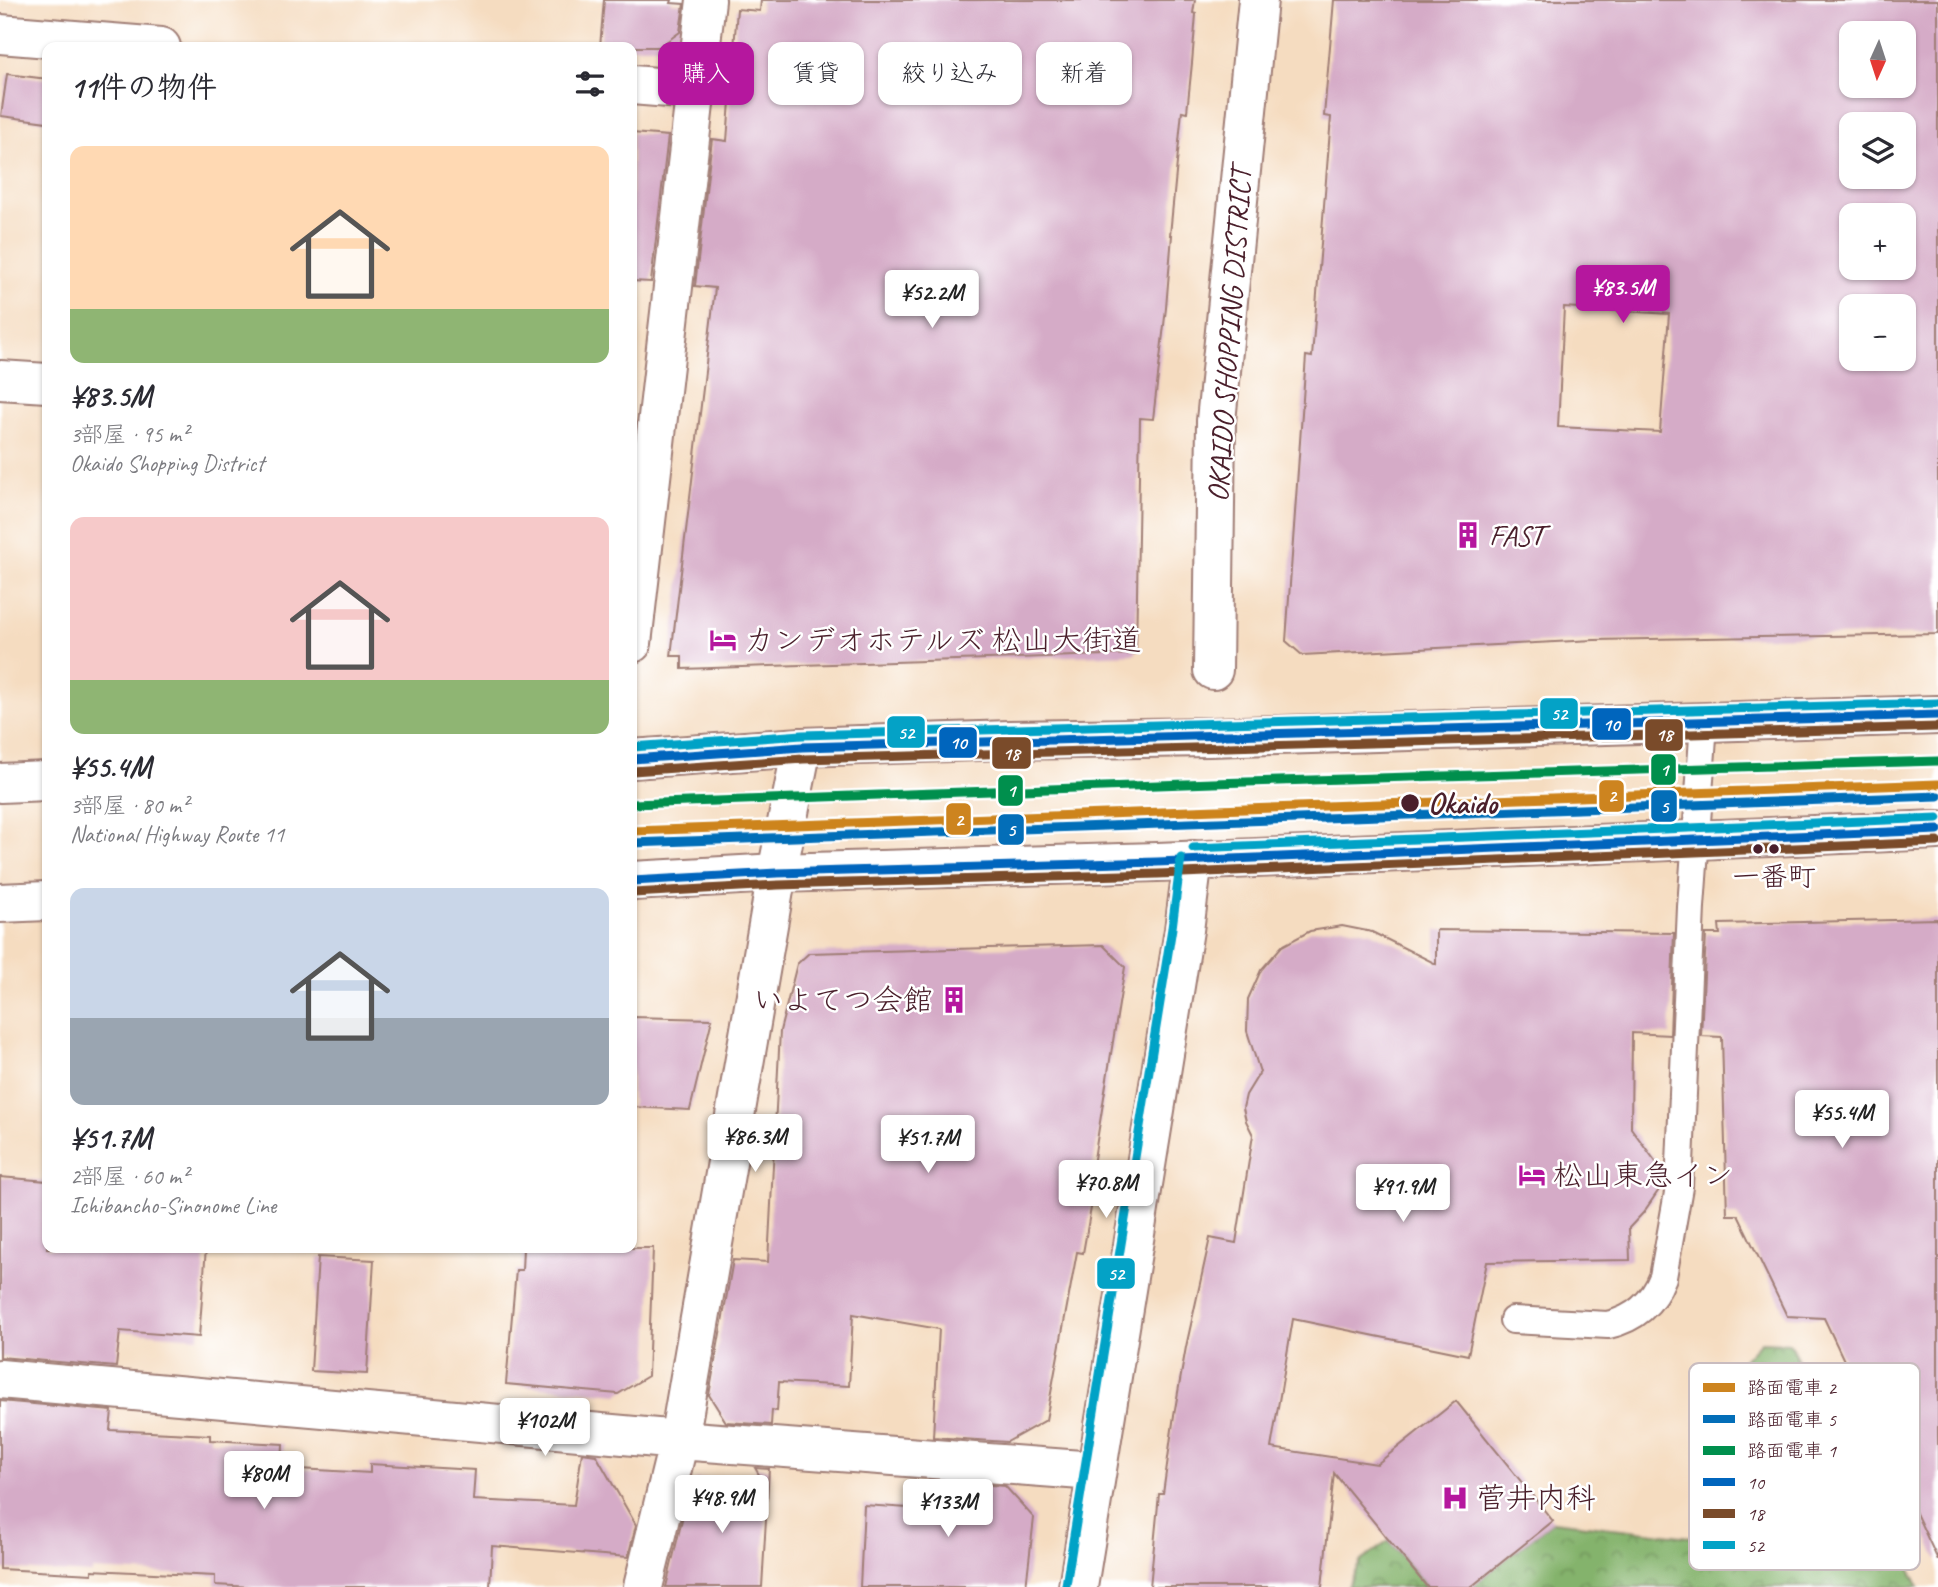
<!DOCTYPE html>
<html lang="ja">
<head>
<meta charset="utf-8">
<style>
	:root { --surface:#fff; --page:#f2f2f3; --text:#2b2b33; --muted:#7c7c81; --accent:#b5179e }
	body { margin:0; font-family:Caveat,"Klee One",sans-serif; background:var(--page); color:var(--text); height:100vh; display:flex; flex-direction:column; font-size:26px; white-space:nowrap }
	* { box-sizing:border-box; margin:0 }
	p { font-size:23px; color:var(--muted) }
	.icon { flex:none; width:38px; height:38px; fill:none; stroke:currentColor; stroke-width:2; stroke-linecap:round; stroke-linejoin:round }
	.map { position:relative; flex:1; overflow:hidden }
	.drawer { position:absolute; left:42px; top:42px; width:595px; height:1211px; display:flex; flex-direction:column; background:var(--surface); border-radius:14px; box-shadow:0 2px 5px #0004 }
	.drawer>* { flex:none }
	.top-card { position:absolute; left:658px; top:42px; width:665px; height:63px; display:flex; gap:14px }
	.needle { width:46px; rotate:183deg }
	.buttons { position:absolute; left:1839px; top:21px; display:grid; gap:14px }
	.buttons a { display:grid; place-items:center; width:77px; height:77px; border-radius:14px; background:var(--surface); box-shadow:0 2px 5px #0004; font-size:35px }
	.price { position:absolute; translate:-50% -60px; padding:0 16px; border-radius:7px; background:#fff; color:#222; font-size:23px; line-height:46px; filter:drop-shadow(0 2px 4px #0008) }
	.price::after { content:''; position:absolute; left:50%; top:42px; width:21px; height:16px; margin-left:-10px; background:inherit; clip-path:polygon(0 0,100% 0,50% 100%) }
	.price.active { background:var(--accent); color:#fff }
	ul { padding:0; list-style:none }
	li { display:grid; align-content:center; gap:14px; height:371px; padding:0 28px }
	li span { display:grid; place-items:center; height:217px; border-radius:14px; color:#555 }
	li>.icon { margin-inline-start:auto }
	span .icon { width:126px; height:126px; fill:#fffc; stroke-width:1 }
	li b { font-size:30px }
	h2 { display:flex; justify-content:space-between; align-items:center; height:84px; padding:0 28px; font-size:30px }
	.pill { padding:0 24px; border-radius:14px; background:var(--surface); box-shadow:0 2px 5px #0004; font-size:24px; line-height:63px }
	.pill.active { background:var(--accent); color:#fff }
	.map>svg:first-child { display:block }
	.forest { fill:url(#forest-crowns); stroke:#67694c; stroke-width:2 }
	.building { fill:#d5abc7; fill-rule:evenodd }
	.lines { fill:none; stroke-linecap:round; stroke-linejoin:round }
	.lane-casing { stroke:#a07e76; stroke-width:30 }
	.street-casing { stroke:#a07e76; stroke-width:42 }
	.highway-casing { stroke:#a07e76; stroke-width:42 }
	.lane { stroke:#fff; stroke-width:26 }
	.street { stroke:#fff; stroke-width:38 }
	.highway { stroke:#fff; stroke-width:38 }
	.bus-1-casing { stroke:#fff; stroke-width:14 }
	.bus-2-casing { stroke:#fff; stroke-width:14 }
	.bus-3-casing { stroke:#fff; stroke-width:14 }
	.bus-1 { stroke:#0065bd; stroke-width:9 }
	.bus-2 { stroke:#7a4b2a; stroke-width:9 }
	.bus-3 { stroke:#04a2c6; stroke-width:9 }
	.tram-1-casing { stroke:#fff; stroke-width:14 }
	.tram-2-casing { stroke:#fff; stroke-width:14 }
	.tram-3-casing { stroke:#fff; stroke-width:14 }
	.tram-1 { stroke:#cd841f; stroke-width:9 }
	.tram-2 { stroke:#036eb8; stroke-width:9 }
	.tram-3 { stroke:#008f4d; stroke-width:9 }
	.stop-dot { fill:#4a1f2b; stroke:#fff; stroke-width:2.5 }
	.labels { text-anchor:middle; dominant-baseline:central; stroke-width:5; stroke-linejoin:round; paint-order:stroke }
	.bus-label { font-size:28px; fill:#4a1f2b; stroke:#fff }
	.street-label { font-size:30px; fill:#4a1f2b; stroke:#fff }
	.poi-label { font-size:30px; fill:#4a1f2b; stroke:#fff; text-anchor:start }
	.stop-label { font-size:30px; font-weight:bold; fill:#4a1f2b; stroke:#fff; text-anchor:start }
	.key { fill:#fff; stroke:#c9bcbf; stroke-width:2 }
	.key-label { font-size:19px; fill:#4a1f2b }
	.line-badge { stroke:#fff; stroke-width:2.5 }
	.badge-label { font-size:19px; text-anchor:middle; font-weight:bold; fill:#fff }
</style>
</head>
<body>
<div class="map">
<svg width="1938" height="1587" viewBox="0 0 1938 1587">
	<defs>
		<pattern id="forest-crowns" width="20" height="18" patternUnits="userSpaceOnUse" patternTransform="scale(1.75)"><rect width="20" height="18" fill="#84b36c"/><path d="M2 6a3 3 0 1 1 6 0M12 15a3 3 0 1 1 6 0" fill="none" stroke="#6e9159"/></pattern>
	</defs>
	<rect width="100%" height="100%" fill="#fff"/>
	<filter id="ink" filterUnits="userSpaceOnUse"><feTurbulence type="fractalNoise" baseFrequency=".0143" numOctaves="2"/><feDisplacementMap in="SourceGraphic" scale="14" xChannelSelector="R" yChannelSelector="G"/><feConvolveMatrix kernelMatrix="1 2 1 2 8 2 1 2 1" color-interpolation-filters="sRGB"/></filter>
	<filter id="wash" filterUnits="userSpaceOnUse"><feTurbulence type="fractalNoise" baseFrequency=".00686" numOctaves="4" result="noise"/><feDisplacementMap in="SourceGraphic" scale="28" xChannelSelector="R" yChannelSelector="G"/><feGaussianBlur stdDeviation="1.57" result="paint"/><feColorMatrix in="noise" values="0 0 0 0 0 0 0 0 0 0 0 0 0 0 0 0 0 1.4 0 .05"/><feComposite in="paint" operator="in"/></filter>
	<g filter="url(#wash)">
		<rect width="100%" height="100%" fill="#f5dcc0"/>
		<path class="forest" d="M1761,1342L1789,1343L1919,1587H1471L1553,1521L1732,1542L1742,1362Z
			M1389,1541L1427,1587H1347L1361,1561Z"/>
		<g id="blocks">
			<path class="building" d="M604,0H672L671,3L684,4L680,32L659,47H600Z
				M761,0H1195L1193,13L1196,14L1192,63L1187,112L1182,111L1170,235H1172L1166,308L1153,419L1140,418L1136,654L682,669V656H671L715,288L695,286L712,139L727,141L737,9L760,11Z
				M1334,0H1938V634L1594,640L1302,655L1286,641L1306,356L1312,357L1331,117L1324,116ZM1852,33H1904V86H1852ZM1852,124H1904V177H1852ZM1852,215H1904V268H1852ZM1852,306H1904V359H1852ZM1564,307L1669,314L1660,432L1558,427Z
				M7,74L47,79V122L1,116Z
				M632,133L668,136L651,282L632,281Z
				M1938,919V1560L1824,1318L1787,1316L1738,1215H1727L1722,1037L1701,1036L1706,934H1720L1719,924Z
				M1342,926L1372,932L1436,964V930L1674,933L1670,1035L1632,1033L1631,1128L1664,1173L1663,1184L1643,1213L1629,1228L1630,1260L1487,1262L1468,1355L1293,1319L1271,1448L1377,1464L1456,1401L1553,1521L1471,1587H1427L1334,1473L1322,1587H1150L1159,1494H1163L1174,1415L1186,1347L1210,1238L1236,1243L1253,1135L1246,1121L1243,1108L1246,1095L1260,1072L1247,1031L1248,999L1261,970L1282,946L1310,931Z
				M1103,945L1125,967L1089,1190L1094,1191L1083,1253L1077,1252L1046,1420L1007,1442L933,1437L939,1329L853,1314L849,1386L779,1382L777,1411L772,1410L771,1425L726,1422L709,1395L733,1260L768,1262L780,1031L797,964L809,953Z
				M632,1017L712,1019L690,1110L632,1107Z
				M0,1177L47,1181V1248H206L199,1337L120,1331L116,1367L0,1357Z
				M523,1248H653L648,1376L618,1394L506,1384L516,1270H522Z
				M318,1257L374,1260L367,1374L311,1371Z
				M0,1401L112,1411L110,1430L210,1435V1440L283,1444L282,1468L370,1473V1464L475,1470L473,1500L574,1505L582,1453L596,1455L636,1525L628,1557L492,1546L490,1587H252L215,1585V1576L92,1570V1574L0,1569Z
				M755,1468L769,1469L762,1587H666L690,1486L697,1479L764,1483Z
				M931,1481L1005,1486L1034,1518L1026,1587H860L864,1505L908,1508L911,1489L930,1492Z"/>
		</g>
	</g>
	<g filter="url(#ink)">
		<use href="#blocks" fill-opacity="0" stroke="#a07e76" stroke-width="2"/>
		<g class="lines">
			<defs>
				<path id="lane" d="M1513,1320L1608,1325C1635,1319 1653,1303 1663,1277L1679,1187L1691,907L1704,723"/>
				<path id="street" d="M0,34L161,47
					M632,85L694,90
					M0,380L47,383
					M632,643L706,0
					M1213,670L1216,421L1258,0
					M0,1379L679,1440L1095,1471
					M643,1587L679,1440L777,873L802,747
					M1078,1587L1184,930L1193,860"/>
				<path id="highway" d="M632,759L802,747L1010,740L1209,737L1938,715
					M0,783L47,781
					M632,881L777,873L1157,862L1938,830
					M0,903L47,901"/>
			</defs>
			<use href="#lane" class="lane-casing"/>
			<use href="#street" class="street-casing"/>
			<use href="#highway" class="highway-casing"/>
			<use href="#lane" class="lane"/>
			<use href="#street" class="street"/>
			<use href="#highway" class="highway"/>
			<defs>
				<path id="bus-1" d="M632,759L802,747L1938,715
					M632,881L777,873L1157,862L1938,830"/>
				<path id="bus-2" d="M633,771L803,759L1938,727
					M633,893L778,885L1158,874L1938,842"/>
				<path id="bus-3" d="M632,747L802,735L1938,703
					M1193,848L1938,818
					M1066,1585L1172,928L1181,858"/>
			</defs>
			<use href="#bus-1" class="bus-1-casing"/>
			<use href="#bus-2" class="bus-2-casing"/>
			<use href="#bus-3" class="bus-3-casing"/>
			<use href="#bus-1" class="bus-1"/>
			<use href="#bus-2" class="bus-2"/>
			<use href="#bus-3" class="bus-3"/>
			<defs>
				<path id="tram-1" d="M632,831L1938,784"/>
				<path id="tram-2" d="M632,843L1938,796"/>
				<path id="tram-3" d="M632,804L1213,783L1938,761"/>
			</defs>
			<use href="#tram-1" class="tram-1-casing"/>
			<use href="#tram-2" class="tram-2-casing"/>
			<use href="#tram-3" class="tram-3-casing"/>
			<use href="#tram-1" class="tram-1"/>
			<use href="#tram-2" class="tram-2"/>
			<use href="#tram-3" class="tram-3"/>
		</g>
	</g>
	<defs>
		<symbol id="building-bare" viewBox="-9 -9 18 18"><path d="M-4-6H4V6H1V3H-1V6H-4ZM-2.5-4.3h1.7v1.8h-1.7ZM.8-4.3h1.7v1.8H.8ZM-2.5-1h1.7V.8h-1.7ZM.8-1h1.7V.8H.8Z" fill="#b5179e" stroke="#fff" stroke-width="2.5" paint-order="stroke"/></symbol>
		<symbol id="hotel-bare" viewBox="-9 -9 18 18"><path d="M-6-4.5h1.5V1H6V5H4.5V3h-9V5H-6ZM-4 0a1.8 1.8 0 1 1 3.6 0ZM.5 0V-2.5h3Q6-2.5 6 0Z" fill="#b5179e" stroke="#fff" stroke-width="2.5" paint-order="stroke"/></symbol>
		<symbol id="hospital-bare" viewBox="-9 -9 18 18"><path d="M-5-5h3v3.5h4V-5h3V5h-3V1.5h-4V5h-3Z" fill="#b5179e" stroke="#fff" stroke-width="2.5" paint-order="stroke"/></symbol>
	</defs>
	<g fill-rule="evenodd">
		<use href="#building-bare" x="1449" y="516" width="38" height="38"/>
		<use href="#hotel-bare" x="704" y="621" width="38" height="38"/>
		<use href="#building-bare" x="935" y="981" width="38" height="38"/>
		<use href="#hotel-bare" x="1513" y="1156" width="38" height="38"/>
		<use href="#hospital-bare" x="1436" y="1479" width="38" height="38"/>
	</g>
	<g class="stop-dot">
		<circle cx="1410" cy="803" r="10"/>
		<circle cx="1758" cy="849" r="6"/>
		<circle cx="1774" cy="849" r="6"/>
	</g>
	<g class="labels">
		<g class="bus-label">
			<text x="1774" y="876">一番町</text>
		</g>
		<g class="street-label">
			<text transform="translate(1229 335) rotate(-86)">OKAIDO SHOPPING DISTRICT</text>
		</g>
		<g class="poi-label">
			<text x="1489" y="535">FAST</text>
			<text x="744" y="640">カンデオホテルズ 松山大街道</text>
			<text x="933" y="1000" text-anchor="end">いよてつ会館</text>
			<text x="1553" y="1175">松山東急イン</text>
			<text x="1476" y="1498">菅井内科</text>
		</g>
		<g class="stop-label">
			<text x="1428" y="803">Okaido</text>
		</g>
	</g>
	<rect x="1689" y="1363" width="231" height="207" rx="10" class="key"/>
	<rect x="1703" y="1383" width="32" height="9" fill="#cd841f"/>
	<rect x="1703" y="1415" width="32" height="8" fill="#036eb8"/>
	<rect x="1703" y="1446" width="32" height="9" fill="#008f4d"/>
	<rect x="1703" y="1478" width="32" height="8" fill="#0065bd"/>
	<rect x="1703" y="1509" width="32" height="9" fill="#7a4b2a"/>
	<rect x="1703" y="1541" width="32" height="8" fill="#04a2c6"/>
	<g class="key-label">
		<text x="1747" y="1394">路面電車 2</text>
		<text x="1747" y="1426">路面電車 5</text>
		<text x="1747" y="1457">路面電車 1</text>
		<text x="1747" y="1489">10</text>
		<text x="1747" y="1520">18</text>
		<text x="1747" y="1552">52</text>
	</g>
	<g class="line-badge">
		<rect x="1539" y="697" width="40" height="33" rx="7" fill="#04a2c6"/>
		<rect x="1591" y="707" width="41" height="34" rx="7" fill="#0065bd"/>
		<rect x="886" y="715" width="40" height="34" rx="7" fill="#04a2c6"/>
		<rect x="1644" y="718" width="40" height="34" rx="7" fill="#7a4b2a"/>
		<rect x="938" y="726" width="40" height="33" rx="7" fill="#0065bd"/>
		<rect x="991" y="736" width="41" height="34" rx="7" fill="#7a4b2a"/>
		<rect x="1650" y="753" width="27" height="33" rx="7" fill="#008f4d"/>
		<rect x="997" y="774" width="27" height="33" rx="7" fill="#008f4d"/>
		<rect x="1598" y="779" width="27" height="34" rx="7" fill="#cd841f"/>
		<rect x="1650" y="789" width="28" height="34" rx="7" fill="#036eb8"/>
		<rect x="945" y="802" width="27" height="34" rx="7" fill="#cd841f"/>
		<rect x="997" y="813" width="28" height="33" rx="7" fill="#036eb8"/>
		<rect x="1096" y="1257" width="40" height="33" rx="7" fill="#04a2c6"/>
	</g>
	<g class="badge-label">
		<text x="1559" y="720">52</text>
		<text x="1611" y="731">10</text>
		<text x="906" y="739">52</text>
		<text x="1664" y="741">18</text>
		<text x="958" y="749">10</text>
		<text x="1011" y="760">18</text>
		<text x="1664" y="776">1</text>
		<text x="1011" y="797">1</text>
		<text x="1612" y="802">2</text>
		<text x="1664" y="813">5</text>
		<text x="959" y="826">2</text>
		<text x="1011" y="836">5</text>
		<text x="1116" y="1280">52</text>
	</g>
</svg>
<div class="buttons">
<a><svg class="needle" viewBox="-14 -14 28 28"><path d="M0-13l5 13h-10z" fill="#e53935"/><path d="M0 13l5-13h-10z" fill="#7c7c81"/></svg></a>
<a><svg class="icon" aria-label="layers" viewBox="0 0 24 24"><path d="M12 4l9 5-9 5-9-5zM3 14l9 5 9-5"/></svg></a>
<a>+</a>
<a>−</a>
</div>
<b class="price active" style="left:1623px;top:325px">¥83.5M</b>
<b class="price" style="left:932px;top:330px">¥52.2M</b>
<b class="price" style="left:1842px;top:1150px">¥55.4M</b>
<b class="price" style="left:755px;top:1174px">¥86.3M</b>
<b class="price" style="left:928px;top:1175px">¥51.7M</b>
<b class="price" style="left:1106px;top:1220px">¥70.8M</b>
<b class="price" style="left:1403px;top:1224px">¥91.9M</b>
<b class="price" style="left:545px;top:1458px">¥102M</b>
<b class="price" style="left:264px;top:1511px">¥80M</b>
<b class="price" style="left:722px;top:1535px">¥48.9M</b>
<b class="price" style="left:948px;top:1539px">¥133M</b>
<div class="top-card">
<a class="pill active">購入</a>
<a class="pill">賃貸</a>
<a class="pill">絞り込み</a>
<a class="pill">新着</a>
</div>
<section class="drawer">
<h2>11件の物件<svg class="icon" aria-label="filters" viewBox="0 0 24 24"><path d="M4 7h16M4 17h16"/><circle cx="9" cy="7" r="2"/><circle cx="15" cy="17" r="2"/></svg></h2>
<ul>
<li><span style="background:linear-gradient(#ffd9b3 75%,#8fb573 0)"><svg class="icon" aria-label="home" viewBox="0 0 24 24"><path d="M3 11l9-7 9 7M6 9v11h12V9"/></svg></span><div><b>¥83.5M</b><p>3部屋 · 95 m²</p><p>Okaido Shopping District</p></div></li>
<li><span style="background:linear-gradient(#f6c9c9 75%,#8fb573 0)"><svg class="icon" aria-label="home" viewBox="0 0 24 24"><path d="M3 11l9-7 9 7M6 9v11h12V9"/></svg></span><div><b>¥55.4M</b><p>3部屋 · 80 m²</p><p>National Highway Route 11</p></div></li>
<li><span style="background:linear-gradient(#c9d6e8 60%,#9aa5b1 0)"><svg class="icon" aria-label="home" viewBox="0 0 24 24"><path d="M3 11l9-7 9 7M6 9v11h12V9"/></svg></span><div><b>¥51.7M</b><p>2部屋 · 60 m²</p><p>Ichibancho-Sinonome Line</p></div></li>
</ul>
</section>
</div>
</body>
</html>
